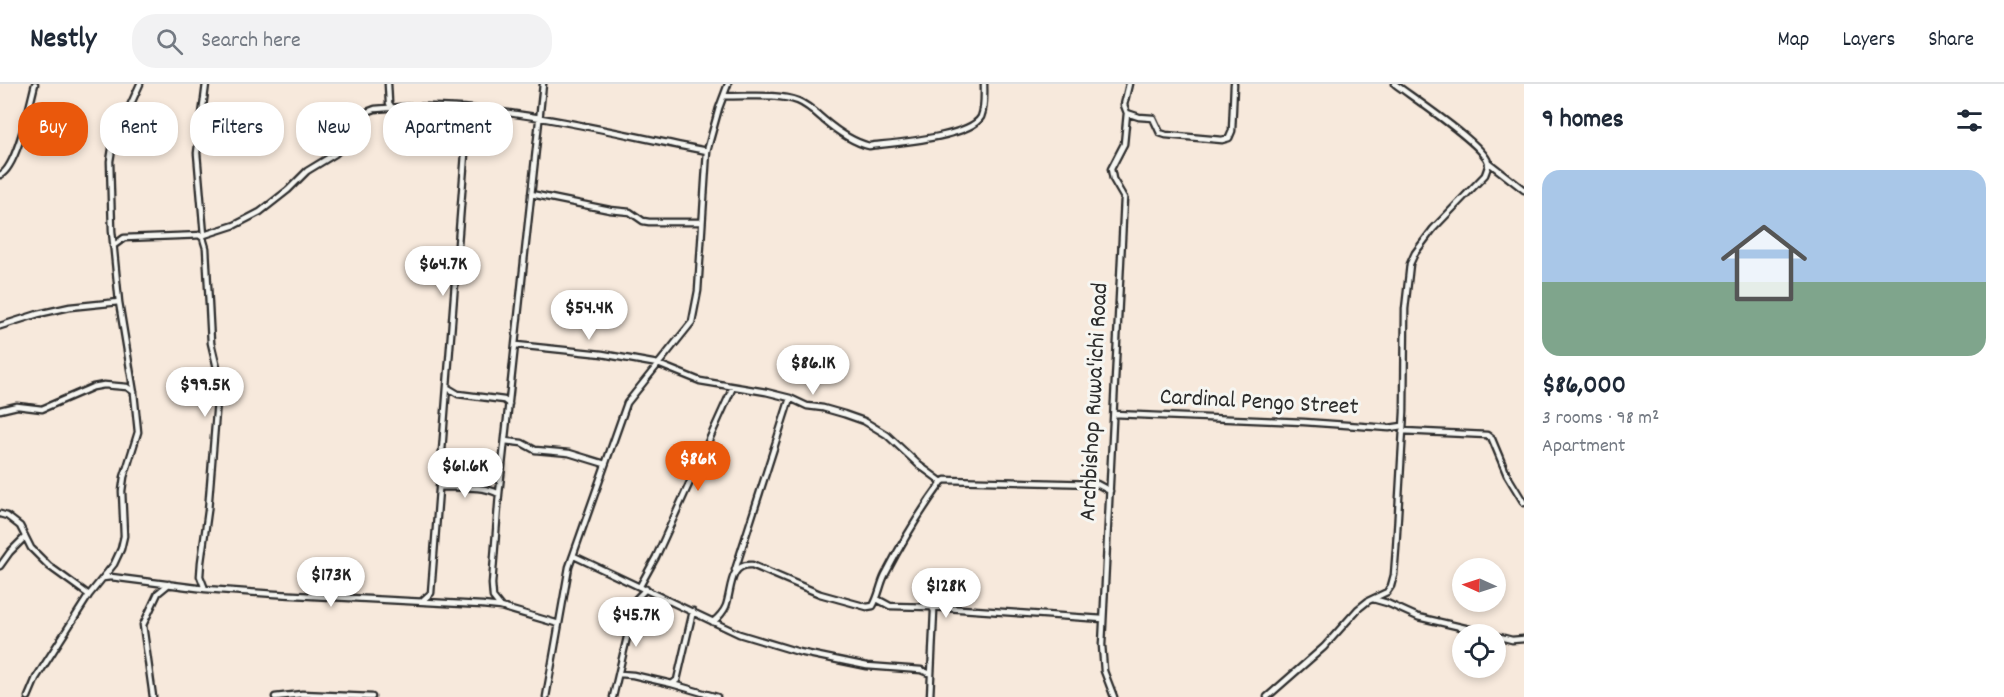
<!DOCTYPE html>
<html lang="en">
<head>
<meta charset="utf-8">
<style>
	:root { --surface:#fff; --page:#f2f2f3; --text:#1f2937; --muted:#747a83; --line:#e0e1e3; --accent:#ea580c }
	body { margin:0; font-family:Dekko,sans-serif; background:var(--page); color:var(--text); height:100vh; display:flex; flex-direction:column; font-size:22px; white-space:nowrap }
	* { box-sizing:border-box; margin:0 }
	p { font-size:20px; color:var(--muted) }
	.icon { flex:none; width:33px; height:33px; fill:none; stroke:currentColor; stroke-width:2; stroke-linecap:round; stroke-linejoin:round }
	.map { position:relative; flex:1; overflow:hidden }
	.details { display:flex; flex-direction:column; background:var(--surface); width:480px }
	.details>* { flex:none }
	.top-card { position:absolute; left:18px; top:18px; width:570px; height:54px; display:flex; gap:12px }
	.needle { width:39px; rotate:273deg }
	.buttons { position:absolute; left:1452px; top:474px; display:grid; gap:12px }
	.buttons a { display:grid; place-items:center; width:54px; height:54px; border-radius:50%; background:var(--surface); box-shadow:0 3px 9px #0003; font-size:30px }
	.price { position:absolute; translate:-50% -51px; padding:0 14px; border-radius:21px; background:#fff; color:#222; font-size:20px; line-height:39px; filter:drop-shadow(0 2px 3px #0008) }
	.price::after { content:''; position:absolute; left:50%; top:36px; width:18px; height:14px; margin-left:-9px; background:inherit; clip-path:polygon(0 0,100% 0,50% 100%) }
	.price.selected { background:var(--accent); color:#fff }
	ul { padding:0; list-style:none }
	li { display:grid; align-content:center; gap:12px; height:318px; padding:0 18px }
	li+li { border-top:2px solid var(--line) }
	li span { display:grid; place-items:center; height:186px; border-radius:18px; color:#555 }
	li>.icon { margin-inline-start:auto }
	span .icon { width:108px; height:108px; fill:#fffc; stroke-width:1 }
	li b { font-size:26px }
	h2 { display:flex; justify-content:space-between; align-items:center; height:72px; padding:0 18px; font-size:26px }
	.chip { padding:0 21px; border-radius:24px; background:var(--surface); box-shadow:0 3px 9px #0003; font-size:21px; line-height:54px }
	.chip.selected { background:var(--accent); color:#fff }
	header { display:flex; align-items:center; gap:36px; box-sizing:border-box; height:84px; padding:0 30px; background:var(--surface); border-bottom:2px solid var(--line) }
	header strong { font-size:28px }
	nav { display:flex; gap:33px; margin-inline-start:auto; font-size:21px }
	.search { width:420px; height:54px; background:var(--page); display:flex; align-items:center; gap:15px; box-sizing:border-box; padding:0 21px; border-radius:24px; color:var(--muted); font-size:22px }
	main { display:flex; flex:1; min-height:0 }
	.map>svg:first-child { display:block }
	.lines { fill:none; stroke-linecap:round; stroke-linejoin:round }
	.minor-casing { stroke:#2b2b2b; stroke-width:9 }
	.minor { stroke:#f6f6f2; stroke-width:4.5 }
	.labels { text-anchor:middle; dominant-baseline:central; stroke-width:6; stroke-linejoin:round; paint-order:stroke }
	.street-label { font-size:24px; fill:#2b2b2b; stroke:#f6f6f2 }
</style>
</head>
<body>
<header>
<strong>Nestly</strong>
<div class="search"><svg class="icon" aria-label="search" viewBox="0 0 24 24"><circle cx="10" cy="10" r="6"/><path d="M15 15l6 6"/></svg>Search here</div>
<nav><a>Map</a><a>Layers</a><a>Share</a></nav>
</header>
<main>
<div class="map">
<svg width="1524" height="613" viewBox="0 0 1524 613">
	<rect width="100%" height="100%" fill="#f7e9dc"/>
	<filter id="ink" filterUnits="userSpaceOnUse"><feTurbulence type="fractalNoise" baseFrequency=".0167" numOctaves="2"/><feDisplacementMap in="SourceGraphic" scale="12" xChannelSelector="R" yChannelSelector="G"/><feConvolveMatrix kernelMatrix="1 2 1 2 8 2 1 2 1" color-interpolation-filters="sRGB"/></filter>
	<g filter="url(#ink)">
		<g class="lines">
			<defs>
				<path id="minor" d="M388,0L389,19L392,24
					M1129,0L1124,21L1127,29L1139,33L1153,34L1160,49L1166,51L1222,56L1229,54L1232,47L1234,0
					M724,12C746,13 777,9 798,17C808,21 816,29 824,36C837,47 853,58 869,62C892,59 969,54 981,33C985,24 984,10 984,0
					M1488,78L1524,106
					M0,91C17,84 30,19 35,0
					M531,110L610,126L630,128L643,137L649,138H702
					M199,151L203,154L206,164L211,259L217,284L218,304L208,427L201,478L200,492L205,505
					M204,151L197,69L206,0
					M113,162L124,154L204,151L235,141L260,128L288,106L307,87L335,70L343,62L359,35L367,28L375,25C488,14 597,46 707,67
					M0,242L38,230L70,223L119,218
					M516,261L602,270L658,280L700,297L766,308L790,314L807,322L823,324L844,330L864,337L887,351L919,381L942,398
					M448,304L458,310L504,316L509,320
					M0,326L17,322L42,325L93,303L104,301L127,303L134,308
					M1114,330L1304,338L1389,344L1402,342
					M1402,347L1487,351L1492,355L1507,391L1524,419
					M505,357L522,359L535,366L569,369L605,380
					M439,403C457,404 483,401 499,410
					M0,430L7,432L20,442L31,464L49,482L89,511
					M574,472L739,550L799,568L867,582L921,586L931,590
					M0,482L10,468L25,453
					M735,486L790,314
					M103,494L111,493L205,505L275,510L482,521L501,523L559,540
					M640,502L656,473L733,303
					M877,515L890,522L932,523L934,527L930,613
					M1373,515L1387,519L1418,533L1491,550
					M422,517L431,509L467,44C466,36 466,29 458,25
					M501,523L493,513L492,500L499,410L543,0
					M932,523L1103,535
					M713,538C719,533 723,529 726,522C732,505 729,479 752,481L820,510L867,523L873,522C879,512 880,501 885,491C902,458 920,428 942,398L945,396L1097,400L1110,407
					M1496,552L1512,556L1524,555
					M620,590L633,591L672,600L677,596L693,527
					M672,600L717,613
					M28,613L36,594L89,511L114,480L121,465L124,452L122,407L124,393L138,348L134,309L119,218L112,147L110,77L113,59L140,0
					M153,613L143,541L158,509L169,500
					M275,613L302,610L372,613
					M546,613L569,483L627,319L692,238L698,207L707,67L719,24L728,0
					M613,613L636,515L646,505
					M1114,613L1104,587L1102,561L1124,114L1113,95L1111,85L1124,60L1127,29
					M1267,613L1324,563L1358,525L1368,517L1387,508L1391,502L1394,491L1396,465L1404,328L1405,225L1410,180L1415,169L1433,145L1485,91C1486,87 1489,83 1488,78C1484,61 1412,13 1395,0"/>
			</defs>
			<use href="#minor" class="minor-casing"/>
			<use href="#minor" class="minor"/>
		</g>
	</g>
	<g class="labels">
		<g class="street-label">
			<text transform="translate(1095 318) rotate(-87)">Archbishop Ruwa'ichi Road</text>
			<text transform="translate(1259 319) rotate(3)">Cardinal Pengo Street</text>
		</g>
	</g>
</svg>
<div class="buttons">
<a><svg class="needle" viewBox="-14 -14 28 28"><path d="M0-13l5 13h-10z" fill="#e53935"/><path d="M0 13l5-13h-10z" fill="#747a83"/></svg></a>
<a><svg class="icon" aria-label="locate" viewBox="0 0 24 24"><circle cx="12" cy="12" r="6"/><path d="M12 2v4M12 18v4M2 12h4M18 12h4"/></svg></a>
</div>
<b class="price" style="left:443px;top:213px">$64.7K</b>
<b class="price" style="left:589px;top:257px">$54.4K</b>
<b class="price" style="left:813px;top:312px">$86.1K</b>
<b class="price" style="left:205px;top:334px">$99.5K</b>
<b class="price selected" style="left:698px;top:408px">$86K</b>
<b class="price" style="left:465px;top:415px">$61.6K</b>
<b class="price" style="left:331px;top:524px">$173K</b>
<b class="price" style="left:946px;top:535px">$128K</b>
<b class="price" style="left:636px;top:564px">$45.7K</b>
<div class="top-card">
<a class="chip selected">Buy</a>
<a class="chip">Rent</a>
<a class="chip">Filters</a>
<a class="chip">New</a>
<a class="chip">Apartment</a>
</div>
</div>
<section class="details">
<h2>9 homes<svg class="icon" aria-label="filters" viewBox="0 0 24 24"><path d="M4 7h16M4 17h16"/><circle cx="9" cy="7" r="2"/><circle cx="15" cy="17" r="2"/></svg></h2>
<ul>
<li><span style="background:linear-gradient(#a9c7e8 60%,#7fa58c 0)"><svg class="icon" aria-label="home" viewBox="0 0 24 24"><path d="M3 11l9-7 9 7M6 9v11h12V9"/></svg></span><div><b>$86,000</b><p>3 rooms · 98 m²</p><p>Apartment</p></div></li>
</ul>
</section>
</main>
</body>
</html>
